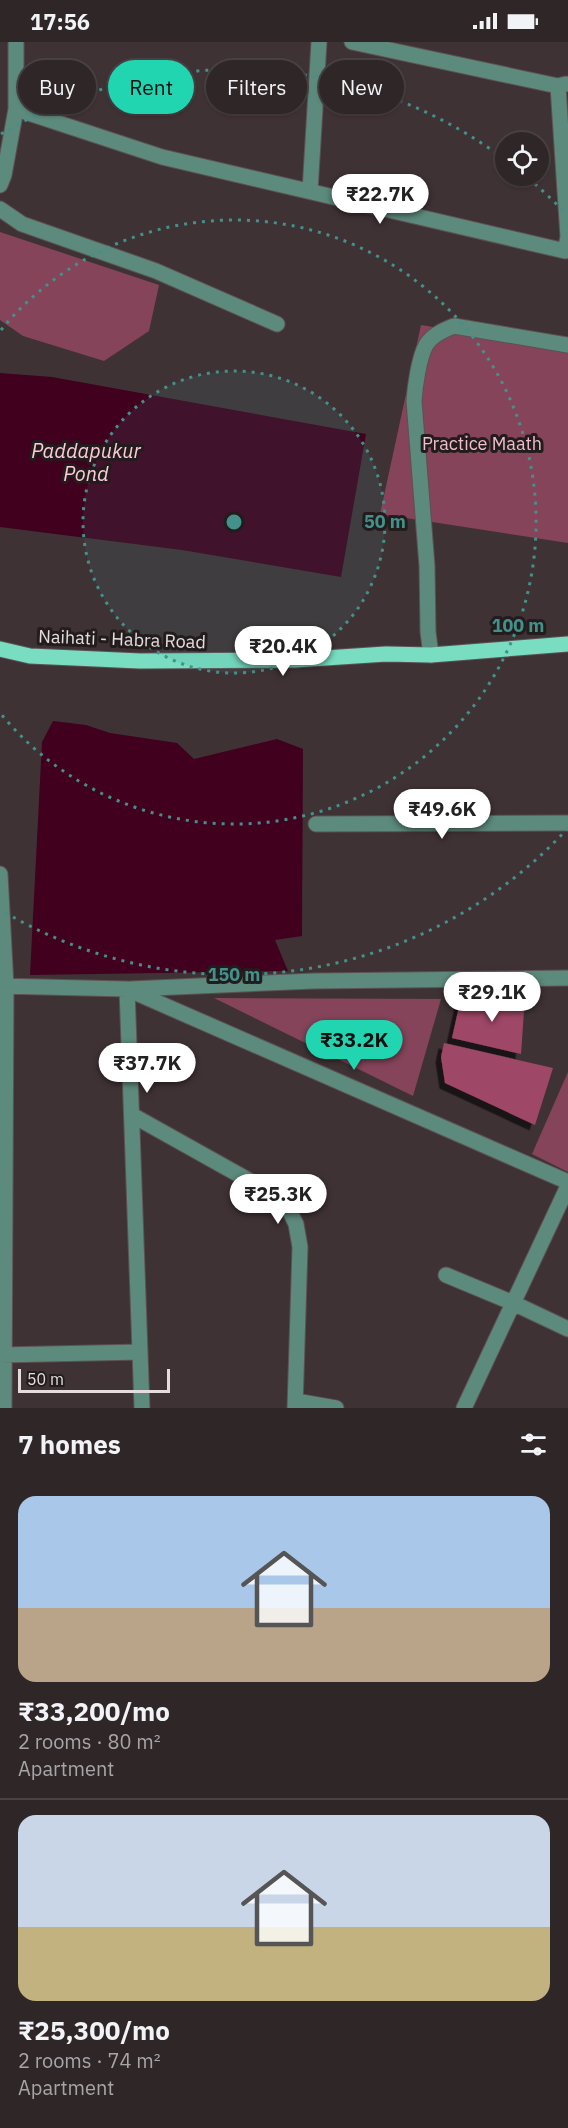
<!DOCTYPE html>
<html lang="en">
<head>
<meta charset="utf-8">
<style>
	:root { --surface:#2f2628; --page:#372e30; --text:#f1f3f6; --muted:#a7a5a8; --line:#4a4345; --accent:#21d5b0 }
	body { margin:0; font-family:"IBM Plex Sans",sans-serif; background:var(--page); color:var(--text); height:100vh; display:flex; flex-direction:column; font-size:22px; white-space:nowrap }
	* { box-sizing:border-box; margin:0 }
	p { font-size:20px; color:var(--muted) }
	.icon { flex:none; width:33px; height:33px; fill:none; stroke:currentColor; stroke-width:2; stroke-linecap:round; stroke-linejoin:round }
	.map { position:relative; height:1366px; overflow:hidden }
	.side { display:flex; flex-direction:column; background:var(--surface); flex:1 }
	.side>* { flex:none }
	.top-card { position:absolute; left:18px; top:18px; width:532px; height:54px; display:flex; gap:12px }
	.controls { position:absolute; left:495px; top:90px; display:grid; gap:12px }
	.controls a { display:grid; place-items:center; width:54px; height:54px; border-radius:50%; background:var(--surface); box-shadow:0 2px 4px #0004,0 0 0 2px var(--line); font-size:30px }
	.scale { position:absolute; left:18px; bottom:15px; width:152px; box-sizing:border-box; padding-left:6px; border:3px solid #e5dcde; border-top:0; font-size:16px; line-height:21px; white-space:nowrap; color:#e5dcde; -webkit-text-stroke:4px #221c1d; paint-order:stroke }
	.price { position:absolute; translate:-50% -51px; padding:0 14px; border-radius:21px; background:#fff; color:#222; font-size:20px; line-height:39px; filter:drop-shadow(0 2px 3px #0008) }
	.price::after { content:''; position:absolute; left:50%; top:36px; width:18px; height:14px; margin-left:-9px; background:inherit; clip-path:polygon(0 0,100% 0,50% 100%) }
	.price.current { background:var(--accent); color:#111 }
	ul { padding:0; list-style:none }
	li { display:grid; align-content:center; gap:12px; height:318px; padding:0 18px }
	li+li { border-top:2px solid var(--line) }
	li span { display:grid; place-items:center; height:186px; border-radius:18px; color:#555 }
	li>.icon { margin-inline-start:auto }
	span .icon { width:108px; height:108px; fill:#fffc; stroke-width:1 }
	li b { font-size:26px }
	h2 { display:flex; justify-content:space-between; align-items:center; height:72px; padding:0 18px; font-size:26px }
	.tag { padding:0 21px; border-radius:27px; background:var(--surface); box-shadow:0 2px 4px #0004,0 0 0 2px var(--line); font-size:21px; line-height:54px }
	.tag.current { background:var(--accent); color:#111 }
	.status { display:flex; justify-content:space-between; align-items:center; height:42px; padding:0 30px; background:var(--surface); direction:ltr }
	.status svg { height:16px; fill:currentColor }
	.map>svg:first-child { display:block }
	.green { fill:#85445a }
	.water { fill:#40001e }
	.building { fill:#9e4766; filter:url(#shadow) }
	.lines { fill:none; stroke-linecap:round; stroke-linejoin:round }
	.minor-casing { stroke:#5d5153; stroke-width:17 }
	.major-casing { stroke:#5d5153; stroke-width:17 }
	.minor { stroke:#5c8a7c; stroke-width:15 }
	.major { stroke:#79ddc1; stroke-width:15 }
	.ring { fill:none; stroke:#44908a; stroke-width:3; stroke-dasharray:3 6 }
	.labels { text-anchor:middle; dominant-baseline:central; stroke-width:6; stroke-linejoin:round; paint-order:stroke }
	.park-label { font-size:18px; fill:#f0becc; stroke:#221c1d }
	.street-label { font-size:18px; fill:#e5dcde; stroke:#221c1d }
	.water-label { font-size:20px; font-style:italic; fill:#fecbd9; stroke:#221c1d }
	.centre { fill:#44908a; stroke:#221c1d; stroke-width:3 }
	.ring-label { font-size:18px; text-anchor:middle; font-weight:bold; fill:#44908a; stroke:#221c1d; stroke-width:6; stroke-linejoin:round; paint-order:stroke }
</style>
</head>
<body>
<div class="status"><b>17:56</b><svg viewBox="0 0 49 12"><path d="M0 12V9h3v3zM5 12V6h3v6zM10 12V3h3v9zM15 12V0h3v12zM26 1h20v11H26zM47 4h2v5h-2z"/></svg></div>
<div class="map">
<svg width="568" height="1366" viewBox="0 0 568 1366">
	<defs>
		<filter id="shadow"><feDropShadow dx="-5.5" dy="5.5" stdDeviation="0" flood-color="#0009"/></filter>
	</defs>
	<rect width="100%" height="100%" fill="#3f3235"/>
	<path class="green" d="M0,190L159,243L149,289L104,319L23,294L0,278Z
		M421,283L568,307V501L380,472Z
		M214,956L441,957L413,1054Z
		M568,1030V1130L532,1112Z"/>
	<path class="water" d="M0,331L52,335L366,392L341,535L182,508L0,485Z
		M53,679L86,683L110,691L177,701L194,717L277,697L303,707L302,894L275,898L288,929L30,933L42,700Z"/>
	<path class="building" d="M525,955L521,1012L452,996L460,960Z
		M444,1001L553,1026L535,1083L445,1041L441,1015Z"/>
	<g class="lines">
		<defs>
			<path id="minor" d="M352,0L558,44L566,42
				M16,67L162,115L565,209L568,195L558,44
				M0,143L4,133L16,67V0
				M310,149L319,0
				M0,167L22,182L156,229L277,282
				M431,613L428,590L427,524L414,359C415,344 419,316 426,303C432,293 444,288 454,284L568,303
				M316,782L568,781
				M0,832L6,944L4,1366
				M0,944L127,947L142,1366
				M127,947L568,1140
				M130,947L314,939L568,936
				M132,1073L284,1158L296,1182L300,1205L295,1366
				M446,1233L513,1261L568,1287
				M0,1313L140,1310
				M296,1359L336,1366
				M464,1366L568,1144"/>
			<path id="major" d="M0,607L30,614L140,619L295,618L386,612L431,613L568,602"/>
		</defs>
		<use href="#minor" class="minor-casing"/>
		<use href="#major" class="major-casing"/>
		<use href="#minor" class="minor"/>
		<use href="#major" class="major"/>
	</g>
	<circle cx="234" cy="480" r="151" fill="#44908a" fill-opacity=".12"/>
	<g class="ring">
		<circle cx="234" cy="480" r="151"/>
		<path d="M1 288A302 302 0 1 1 1 672"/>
		<path d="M568 786A453 453 0 0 1 1 868M1 92A453 453 0 0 1 503 116M528 136A453 453 0 0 1 568 174"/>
	</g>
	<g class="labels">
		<g class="park-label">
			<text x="482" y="401">Practice Maath</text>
		</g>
		<g class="street-label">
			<text transform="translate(122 597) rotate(2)">Naihati - Habra Road</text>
		</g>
		<g class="water-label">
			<text x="86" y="408">Paddapukur<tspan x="86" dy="23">Pond</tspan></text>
		</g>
	</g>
	<circle cx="234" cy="480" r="9" class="centre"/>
	<g class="ring-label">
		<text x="385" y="486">50 m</text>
		<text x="518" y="590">100 m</text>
		<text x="234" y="939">150 m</text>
	</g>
</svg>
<div class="controls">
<a><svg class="icon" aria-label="locate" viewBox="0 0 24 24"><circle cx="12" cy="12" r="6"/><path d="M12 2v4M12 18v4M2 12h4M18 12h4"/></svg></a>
</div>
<div class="scale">50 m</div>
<b class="price" style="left:380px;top:183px">₹22.7K</b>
<b class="price" style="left:283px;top:635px">₹20.4K</b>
<b class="price" style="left:442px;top:798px">₹49.6K</b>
<b class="price" style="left:492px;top:981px">₹29.1K</b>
<b class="price current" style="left:354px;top:1029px">₹33.2K</b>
<b class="price" style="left:147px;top:1052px">₹37.7K</b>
<b class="price" style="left:278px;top:1183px">₹25.3K</b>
<div class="top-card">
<a class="tag">Buy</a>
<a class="tag current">Rent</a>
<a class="tag">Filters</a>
<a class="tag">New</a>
</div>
</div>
<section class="side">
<h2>7 homes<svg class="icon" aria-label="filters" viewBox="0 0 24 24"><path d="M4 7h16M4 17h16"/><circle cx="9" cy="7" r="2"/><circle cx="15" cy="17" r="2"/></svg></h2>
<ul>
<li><span style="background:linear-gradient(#a9c7e8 60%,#b9a48a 0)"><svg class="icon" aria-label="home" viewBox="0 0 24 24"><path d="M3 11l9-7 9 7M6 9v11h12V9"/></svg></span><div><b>₹33,200/mo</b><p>2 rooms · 80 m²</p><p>Apartment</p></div></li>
<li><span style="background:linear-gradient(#c9d6e8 60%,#c2b280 0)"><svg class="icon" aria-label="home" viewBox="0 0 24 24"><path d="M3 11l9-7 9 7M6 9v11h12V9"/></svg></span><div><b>₹25,300/mo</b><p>2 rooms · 74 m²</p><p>Apartment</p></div></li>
</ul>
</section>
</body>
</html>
